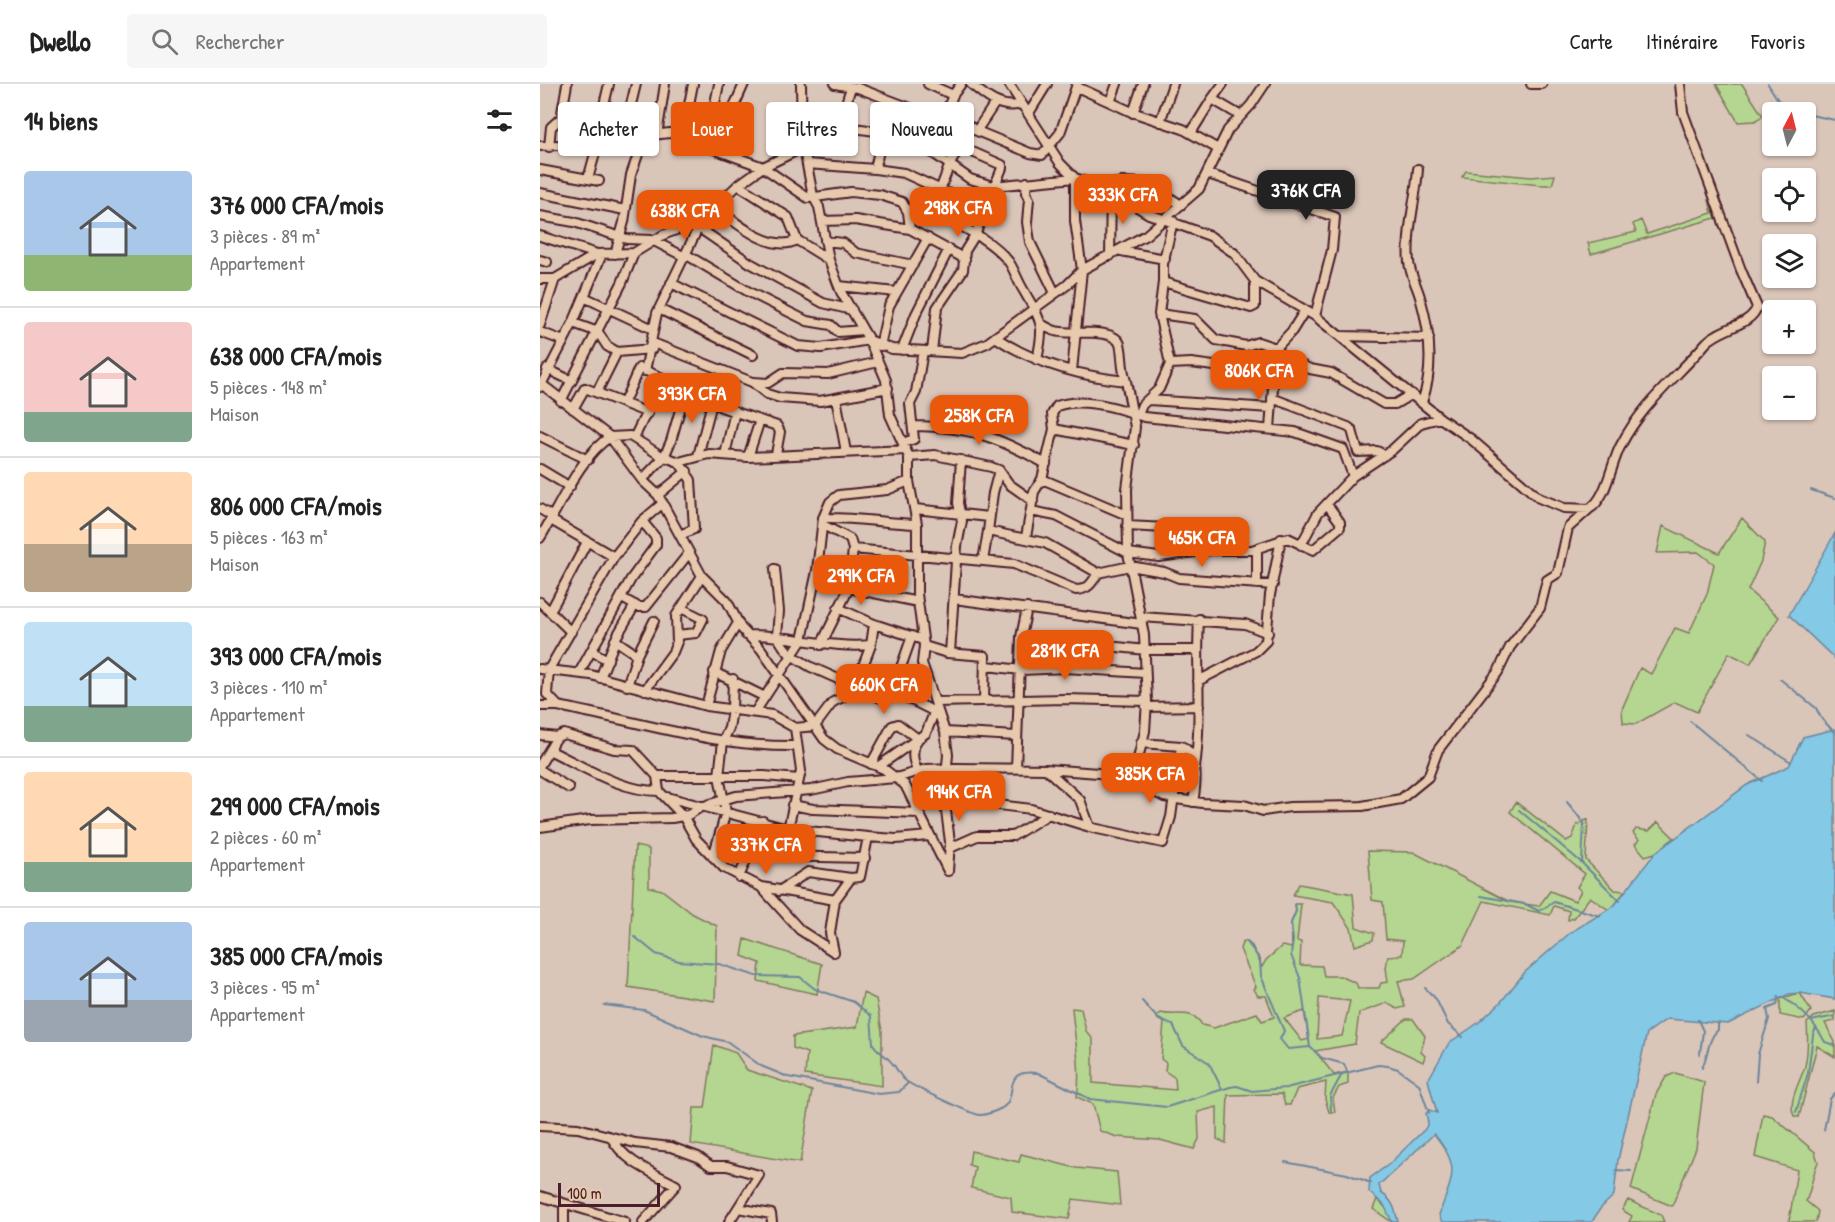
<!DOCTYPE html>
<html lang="fr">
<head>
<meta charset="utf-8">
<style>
	:root { --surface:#fff; --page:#f6f6f6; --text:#222; --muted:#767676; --line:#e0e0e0; --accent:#ea580c }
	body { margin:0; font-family:"Patrick Hand",sans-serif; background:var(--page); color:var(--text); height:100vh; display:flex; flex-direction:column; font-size:22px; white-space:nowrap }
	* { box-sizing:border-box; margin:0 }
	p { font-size:20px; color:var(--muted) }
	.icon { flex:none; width:33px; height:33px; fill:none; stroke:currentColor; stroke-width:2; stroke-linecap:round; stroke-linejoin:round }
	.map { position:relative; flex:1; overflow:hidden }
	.details { display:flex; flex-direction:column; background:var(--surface); width:540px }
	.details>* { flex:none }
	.top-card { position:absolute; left:18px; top:18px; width:570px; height:54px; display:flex; gap:12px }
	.needle { width:39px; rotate:7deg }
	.controls { position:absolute; left:1222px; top:18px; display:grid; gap:12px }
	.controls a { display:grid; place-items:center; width:54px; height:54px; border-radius:6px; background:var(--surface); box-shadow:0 2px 4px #0004; font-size:30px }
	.scale { position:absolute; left:18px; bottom:15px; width:102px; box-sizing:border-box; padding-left:6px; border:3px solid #4a1f2b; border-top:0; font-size:16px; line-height:21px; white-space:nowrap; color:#4a1f2b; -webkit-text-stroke:4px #e7caae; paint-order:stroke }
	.price { position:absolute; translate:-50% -51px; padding:0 14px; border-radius:12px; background:var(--accent); color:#fff; font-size:20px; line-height:39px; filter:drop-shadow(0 2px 3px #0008) }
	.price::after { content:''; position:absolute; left:50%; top:36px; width:18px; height:14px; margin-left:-9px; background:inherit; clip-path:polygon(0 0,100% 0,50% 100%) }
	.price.selected { background:#222; color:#fff }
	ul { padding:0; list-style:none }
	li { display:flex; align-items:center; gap:18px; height:150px; padding:0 24px }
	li+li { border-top:2px solid var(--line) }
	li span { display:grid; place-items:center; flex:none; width:168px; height:120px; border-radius:6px; color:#555 }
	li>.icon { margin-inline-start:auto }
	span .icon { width:72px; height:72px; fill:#fffc; stroke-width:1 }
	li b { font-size:26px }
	h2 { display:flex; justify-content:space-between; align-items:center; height:72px; padding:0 24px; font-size:26px }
	.chip { padding:0 21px; border-radius:6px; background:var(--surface); box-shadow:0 2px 4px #0004; font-size:21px; line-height:54px }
	.chip.selected { background:var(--accent); color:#fff }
	header { display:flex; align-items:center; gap:36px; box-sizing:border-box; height:84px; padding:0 30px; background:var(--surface); border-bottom:2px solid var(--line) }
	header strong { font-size:28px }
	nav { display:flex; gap:33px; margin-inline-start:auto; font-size:21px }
	.search { width:420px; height:54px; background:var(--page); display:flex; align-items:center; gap:15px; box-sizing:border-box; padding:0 21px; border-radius:6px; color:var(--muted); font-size:22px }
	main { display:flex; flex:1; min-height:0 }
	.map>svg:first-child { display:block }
	.green { fill:#b4d691; stroke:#7f7a5e; stroke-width:1.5; fill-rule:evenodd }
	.water { fill:#84c9e5; stroke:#6d859b; stroke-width:1.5 }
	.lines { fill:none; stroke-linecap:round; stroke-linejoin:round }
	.stream { stroke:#6d859b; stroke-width:2 }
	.minor-casing { stroke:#4a1f2b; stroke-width:12 }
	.minor { stroke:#e7caae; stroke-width:8 }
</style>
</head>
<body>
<header>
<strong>Dwello</strong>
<div class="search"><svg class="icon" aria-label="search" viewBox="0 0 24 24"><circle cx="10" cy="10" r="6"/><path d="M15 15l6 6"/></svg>Rechercher</div>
<nav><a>Carte</a><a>Itinéraire</a><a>Favoris</a></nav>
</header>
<main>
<section class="details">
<h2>14 biens<svg class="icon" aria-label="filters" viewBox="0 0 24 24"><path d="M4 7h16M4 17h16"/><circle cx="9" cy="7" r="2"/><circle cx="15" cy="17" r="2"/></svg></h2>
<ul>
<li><span style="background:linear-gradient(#a9c7e8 70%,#8fb573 0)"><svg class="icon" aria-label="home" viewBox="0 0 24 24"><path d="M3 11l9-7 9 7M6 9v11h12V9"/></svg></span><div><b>376 000 CFA/mois</b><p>3 pièces · 89 m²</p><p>Appartement</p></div></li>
<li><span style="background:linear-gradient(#f6c9c9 75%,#7fa58c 0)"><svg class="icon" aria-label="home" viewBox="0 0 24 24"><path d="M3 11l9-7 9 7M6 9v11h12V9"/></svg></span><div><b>638 000 CFA/mois</b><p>5 pièces · 148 m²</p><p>Maison</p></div></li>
<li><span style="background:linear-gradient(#ffd9b3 60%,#b9a48a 0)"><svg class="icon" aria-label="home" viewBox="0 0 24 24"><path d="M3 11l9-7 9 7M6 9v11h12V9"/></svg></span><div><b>806 000 CFA/mois</b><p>5 pièces · 163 m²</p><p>Maison</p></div></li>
<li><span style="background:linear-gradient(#bfe0f5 70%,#7fa58c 0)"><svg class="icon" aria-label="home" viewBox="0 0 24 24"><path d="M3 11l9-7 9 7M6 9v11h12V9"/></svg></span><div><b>393 000 CFA/mois</b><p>3 pièces · 110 m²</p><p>Appartement</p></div></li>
<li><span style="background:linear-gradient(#ffd9b3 75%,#7fa58c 0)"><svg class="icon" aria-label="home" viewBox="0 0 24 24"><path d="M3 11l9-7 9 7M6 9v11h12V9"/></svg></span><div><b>299 000 CFA/mois</b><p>2 pièces · 60 m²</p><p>Appartement</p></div></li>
<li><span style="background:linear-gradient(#a9c7e8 65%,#9aa5b1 0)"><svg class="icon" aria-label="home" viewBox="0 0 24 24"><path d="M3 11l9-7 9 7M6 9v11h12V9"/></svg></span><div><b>385 000 CFA/mois</b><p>3 pièces · 95 m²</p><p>Appartement</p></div></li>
</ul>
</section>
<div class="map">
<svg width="1295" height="1138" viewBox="0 0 1295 1138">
	<rect width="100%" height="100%" fill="#dac6b9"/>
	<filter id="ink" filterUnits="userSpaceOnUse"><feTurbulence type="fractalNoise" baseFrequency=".0167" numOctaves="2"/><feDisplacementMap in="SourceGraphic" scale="12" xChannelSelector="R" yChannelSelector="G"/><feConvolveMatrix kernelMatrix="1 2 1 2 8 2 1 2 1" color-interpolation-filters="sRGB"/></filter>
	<g filter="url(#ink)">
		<path class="green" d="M1176,0H1202L1223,32L1215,37L1198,38Z
			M926,87L991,93L1015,91L1012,101H1001L922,93Z
			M1173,114L1179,133L1051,170L1048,159L1096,148L1093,140L1101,136L1107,150L1172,129L1169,116Z
			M1202,434L1225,458L1221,477L1208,506L1239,533L1210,580L1189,569L1157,628L1135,618L1096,640L1083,639L1082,625L1100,584L1111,590L1135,544L1149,549L1167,510L1174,480L1158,468L1117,469L1123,442L1179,469Z
			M976,718L1026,757L1032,754L1037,741L1048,735L1046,776L1075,806L1085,807L1074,822L1069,826L1050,813L1034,834L1028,836L1029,827L1014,822L1010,831L944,817L923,861L874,895L858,897L865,923L857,925L847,919L819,929L815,960L775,967L794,991L808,988V1000L799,1003L793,1014L795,1028H789L785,1015L786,998L757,1005L750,1021H745L742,1010L688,1011L686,1059L677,1055V1023L658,1028L659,1055L654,1065L620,1056L577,1053L560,1047L553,1020L537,1013C542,985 534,953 532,924L541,925L546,947L553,955V999L636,1006L635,994L625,987L626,979L621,975L624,938L616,933L621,929C636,933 653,924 662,941L674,944L717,929L722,937L734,933L726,912H718L714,905L716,903L700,865L702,859L706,857L712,862L722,883L726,876L742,862L752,864L751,839L756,827L755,820H761L757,857L761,858L760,881L782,882L784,892H800L816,899L818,904H839L841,899L848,898L846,884L848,872L862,871L863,857L846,855L843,818L832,816L828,767L873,768L970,818L999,822L1010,807L1035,817L1041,807L1037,803L1045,790L970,728ZM779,914L810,917L802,952L777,955ZM764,927L769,955L762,957L744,934Z
			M1118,738L1134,754L1115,769L1105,772L1095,760L1099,756L1093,749L1096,745L1109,747Z
			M95,762L109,765V803L122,806L153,830L177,842L175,917L88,903Z
			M759,800L813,810L816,843L834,849L833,856L815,862L811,844L793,818L753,811Z
			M205,855L282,880L277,910L218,897L220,879L202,872Z
			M323,909L336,915L342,947V1002L265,991L267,969L253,964V952L317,943Z
			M1260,909L1271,927L1264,936L1240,931V915Z
			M1295,927V937L1285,939L1295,958V973L1277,962L1259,1033L1254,1032C1247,1018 1261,996 1265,982C1268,968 1268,953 1267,939L1274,933Z
			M866,935H873L885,952L881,968L885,972L883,978L841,958Z
			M174,961L196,969L207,986L272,1007L260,1079L151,1060L154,1024H165Z
			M1135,989L1164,998L1156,1064L1132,1122L1091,1105L1116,1010L1126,993Z
			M1223,1030L1232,1032L1275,1068L1278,1078C1272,1091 1272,1104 1266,1117L1278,1127L1276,1138H1249L1257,1086L1215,1073Z
			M431,1067L479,1078L481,1070L536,1084L577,1088L580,1121L533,1115L529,1135L472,1128L471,1113L431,1104L435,1083L429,1081Z
			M837,1115L848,1126L852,1138L833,1125Z
			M1088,1116L1121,1131L1124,1138H1089L1092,1132L1082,1126Z"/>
		<path class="water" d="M1295,449V575L1249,531Z
			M1295,645V915L1260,909L1249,910L1188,940L1127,935L1107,949L1078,1076L1074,1111L1060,1125L1052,1138H902L899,1131C912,1093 922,1084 894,1050L839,1101L841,1109C853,1116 855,1125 858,1138H852L844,1121L829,1108L830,1094L848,1081L885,1045L888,1039L886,1029L890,1026L897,1029L888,996L909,959L938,939L960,919L985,888L1031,848L1074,822L1115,769L1207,701L1249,682L1263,653Z"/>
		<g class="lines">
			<path class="stream" d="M1228,0L1238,16L1259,28
				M1266,30L1295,36
				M1271,406L1295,414
				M1240,595L1276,624L1281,634L1295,649
				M1150,637L1222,697
				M1209,651L1251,678
				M1027,718L1044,739L1042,779
				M979,726L1042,779L1080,817
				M941,812L985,820L999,827L1014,818L1060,832
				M755,820L756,827L751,839L753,856L751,871L760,894L770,963L782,974L804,980L807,987
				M95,853L116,870L139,877L179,880L216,892L260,893L275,905L314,918L331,932L333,960C338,968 346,971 352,979C358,985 359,992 366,997C372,1002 433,1031 440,1031C447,1031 456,1027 462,1024C480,1014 459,984 498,989L550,1015L627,1023L690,1003L697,1002L712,1007L746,1004L838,981L848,982L858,985L879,1000L889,1029
				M706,857L720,875L721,892L744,947L740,955L748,965L770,963
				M885,904L896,915L908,940L923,953
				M1242,913C1261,925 1274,937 1285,958L1295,961
				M602,917L619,936L633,941L643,962L669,979L682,1005
				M64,921L104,926L163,952L188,958L221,982L248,993L339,1010L359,1008L367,1000
				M1158,936L1163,947L1160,970
				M1271,937L1295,932
				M1162,984C1168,972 1168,954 1178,946V940
				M1216,998L1218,970L1229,935L1227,925L1237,921L1238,913
				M791,1026L790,1012L802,990
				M1256,1028L1268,989L1273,951L1276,944
				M1284,1046L1290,1015L1295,1009
				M745,1078L807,1090L831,1099
				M1076,1086L1091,1087"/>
			<defs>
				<path id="minor" d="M179,0L168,53L171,64L223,83L268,114L311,108L340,111L362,118L368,128L370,145
					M261,0L262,55L273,112L279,123L289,176L301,208L329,256L346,296L350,331L369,373V397L377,440V510L384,562L382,579L405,648L408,671L404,711L410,758L408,787
					M295,0L318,4L402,36
					M388,0L413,11L421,0
					M431,0C446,13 461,26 482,20
					M469,0L520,79L535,94V137L542,186L532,287
					M991,0H1002
					M537,3L592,28L643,45L678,65
					M672,15L683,0
					M570,18L577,0
					M489,29L507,0
					M593,29L603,0
					M60,38L69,0
					M620,38L633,0
					M399,39L404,33L413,11
					M172,40L192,27L204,0
					M262,40L299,42L343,48L420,40L490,69L502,71L520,49L537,0
					M299,42L311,3
					M431,43L410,80L392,127C419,142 449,153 469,178C475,187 478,198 484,207C502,239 505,239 497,276
					M85,45L96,0
					M437,46L455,19
					M359,47L358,60L390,67L430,95L453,102L535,94L571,107L609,130L670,152L694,169L715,197L775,232L900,334L931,355L999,414L1024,424L1049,425C1067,415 1071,379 1081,361C1102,320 1137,293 1166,259C1179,244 1211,242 1217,223L1201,186L1143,28L1140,0
					M651,49L672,15L701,32
					M117,51L125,0
					M43,57L56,66L48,95
					M0,62L39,60L60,38L112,51L139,48L145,41L153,0
					M9,63L11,43L21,34L27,0
					M267,80L335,85L343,48
					M335,85L364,89L445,126
					M878,85C876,115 866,148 869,178C870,190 877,202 880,213C890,247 894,285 882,318
					M0,86L59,97
					M668,90L795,133L792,166L775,232
					M487,98L486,109L489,115L487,138L490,158L515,209
					M198,101L248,133L257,156L289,176
					M560,103L581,98L608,99L641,121
					M0,109L85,126
					M175,123C195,138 231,170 257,156
					M0,132L34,138L87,155L112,156L145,173
					M282,137L315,136L370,145L425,175
					M159,144L210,179L283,219L312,226
					M0,152L57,170
					M285,157L303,159L316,169L373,181
					M581,167L625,175
					M75,170L84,138L91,91L105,50
					M147,171L209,208L267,237L291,241L298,248L323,246
					M570,172L571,107
					M0,176L7,178
					M0,195H15L57,170L94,169L123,151L160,137L198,101L223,83L254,68L262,55
					M623,198V180L633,137
					M131,199L258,262L281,264L329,256L352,265L422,269L447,259L527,201L542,186L606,151L659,105L688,46L711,21L725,0
					M299,202L356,208
					M44,213L113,245
					M119,225L213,271
					M765,226L752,247L736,264L738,271L770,285L791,289L844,320H855L872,310
					M619,230L655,235L676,256L706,262L718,258L736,264
					M33,239L58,248L67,262L77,268
					M500,239C507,244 514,248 522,248C535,250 574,244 580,260C583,270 581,283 586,297
					M0,241L15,195
					M0,248L24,257
					M801,252L889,254
					M455,253C494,279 539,292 586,297L595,343L587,405L588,469L604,551L607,617L605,647L593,694
					M113,259L212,298L227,310L240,314L280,317L348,304
					M340,262L349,222L388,154
					M362,266L376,230L409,165
					M392,267L397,224L423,186L425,167L435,151L462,84V81L421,63
					M630,280L651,279L734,290L738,271
					M7,285L32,297
					M105,287L117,229L159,142
					M213,298L228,299L243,289L288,290L338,278
					M0,299L70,353L102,396L118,411L162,492L187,517L201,544L221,565L284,655L297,665L344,685L365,701L408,787
					M0,303L33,239L62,170
					M57,308L77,268L112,265
					M296,314L306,368
					M732,314L808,343L812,346L818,368L837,367L845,371
					M609,316L731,324
					M21,317L82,199L94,169
					M84,318L99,284L170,314L181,323L237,342L240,348L236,370
					M33,325L45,304L108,329
					M598,331L602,321L619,305L630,280L619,230L623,198L711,224L715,222V197
					M373,342C430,343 456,352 506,380
					M730,345L734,290
					M0,352L48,376
					M94,354L123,295
					M363,359L374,355L370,320L376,308L383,267
					M594,361L514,345L512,330L517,322C542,313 580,324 604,333L755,348L803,365L813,392
					M185,371L195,327
					M158,372L173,315
					M208,373L220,336
					M369,373L395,371L451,383L459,386L469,400L493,417
					M139,378L151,396L154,445L140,451
					M0,385L30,403
					M502,395L587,431
					M102,396L124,373L131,357L146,305
					M118,411L147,387
					M123,419L102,437L74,473L9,585L7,610L18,622C97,637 174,663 255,662
					M0,425L13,433
					M375,425L449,433
					M491,427L516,432L588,469L619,473L670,466H712L748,454L773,466L800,443V438L787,420
					M283,434C315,433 345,439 377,440
					M11,436L74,473
					M283,441L310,455L313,465L443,477L448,447L505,459L558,489L590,482L624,488L639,494L733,501
					M587,442L627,444L642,442L654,449L661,468
					M448,447L453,409L459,386
					M486,453L494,408L502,395L514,345
					M0,454C19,424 40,371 70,353L90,352L120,371L139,378L169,370L208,373L366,366
					M761,461L778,429L813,392L852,366L881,339L900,334
					M443,477L474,480L536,506C548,506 552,499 558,489
					M235,485L239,527L237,552L244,563L251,571L271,583L341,614L349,605L399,630
					M717,500V466
					M309,504L378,518
					M82,514L98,523H106L149,469
					M414,515L602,540
					M0,518L31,548
					M298,524L334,540
					M11,526L47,458
					M601,533L705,540L728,549
					M137,551L156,549L163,535L141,524
					M206,551C249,550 288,565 331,561L334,540L383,556
					M481,553L606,566H658
					M75,556L97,571
					M281,561L309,504L313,465
					M384,562L407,569L445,572L444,617
					M51,567L68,576
					M410,569L417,462L422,437L418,419L421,376
					M447,582L481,586L526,584L605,589
					M0,585L51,591L166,622L232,631L255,644L275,642L293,618L313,608L331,561
					M174,588L225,613
					M39,589L91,495L116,461V454L102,437
					M60,594L77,552L95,521
					M658,597L716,567L726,557L730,511L741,455
					M87,602L97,571L114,537
					M349,605L359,589L372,552
					M105,606L133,568L137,558L136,532L162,492
					M396,618L525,615L607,617
					M0,622H18
					M166,622L181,567L198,539
					M606,623L659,622
					M215,628L262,556L277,487L283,434L290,418L299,411L347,406L369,397
					M405,648L476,652
					M0,651L17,653
					M641,662C660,670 656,702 653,718
					M9,666C44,683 80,707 119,707
					M331,680L352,642L358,640L378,655C368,670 376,684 382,700L418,716L491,725L553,744L623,759L631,733L641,662L601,659
					M0,681L17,653L24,650L74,665L93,666L117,692L119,707L143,732L156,755L184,784L221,803L260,846L294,868
					M339,682L386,649L394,629
					M655,683C662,634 656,585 659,535
					M476,684L481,553L487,524
					M506,685L540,716L550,743
					M0,686L29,704
					M117,692H224L259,695
					M127,713L248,745L328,753
					M252,721L273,725L379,729
					M0,743L50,736L132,734L148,731L161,723L196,712L271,706L308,698L356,694L386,685L416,684L506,685L584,691L624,713L662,719L704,721L723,727L750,723L822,722L861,715L888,693L898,666L958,588L970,563L1000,524L1007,496L1018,489L1028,444L1049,425
					M248,745L261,687L255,644
					M210,764L236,772L325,774
					M410,764L437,752H473L509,730
					M173,773L186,728L179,692L183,657L189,644L192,626L193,595
					M199,793L223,737
					M222,803L295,816
					M239,807L268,788L311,794
					M294,868L290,849L295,816L311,794L320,793L328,753L356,755L388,752
					M0,1042L38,1044L95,1059L131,1063L158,1073L171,1082H187L219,1091L189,1138
					M71,1053C84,1078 112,1088 136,1101L103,1138
					M0,1112L85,1138
					M198,1124L231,1130L232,1138
					M24,1138V1120"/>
			</defs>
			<use href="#minor" class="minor-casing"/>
			<use href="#minor" class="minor"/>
		</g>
	</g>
</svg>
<div class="controls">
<a><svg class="needle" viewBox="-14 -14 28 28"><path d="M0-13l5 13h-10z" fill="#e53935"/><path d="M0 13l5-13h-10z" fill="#767676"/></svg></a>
<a><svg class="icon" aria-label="locate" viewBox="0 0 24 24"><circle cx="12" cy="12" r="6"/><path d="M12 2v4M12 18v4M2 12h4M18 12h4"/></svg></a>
<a><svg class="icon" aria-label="layers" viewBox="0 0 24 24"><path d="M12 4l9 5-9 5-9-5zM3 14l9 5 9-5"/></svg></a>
<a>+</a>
<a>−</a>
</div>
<div class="scale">100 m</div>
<b class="price selected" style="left:766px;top:137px">376K CFA</b>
<b class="price" style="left:583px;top:141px">333K CFA</b>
<b class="price" style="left:418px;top:154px">298K CFA</b>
<b class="price" style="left:145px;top:157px">638K CFA</b>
<b class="price" style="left:719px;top:317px">806K CFA</b>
<b class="price" style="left:152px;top:340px">393K CFA</b>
<b class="price" style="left:439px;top:362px">258K CFA</b>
<b class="price" style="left:662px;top:484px">465K CFA</b>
<b class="price" style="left:321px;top:522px">299K CFA</b>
<b class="price" style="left:525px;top:597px">281K CFA</b>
<b class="price" style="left:344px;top:631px">660K CFA</b>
<b class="price" style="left:610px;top:720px">385K CFA</b>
<b class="price" style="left:419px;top:738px">194K CFA</b>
<b class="price" style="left:226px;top:791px">337K CFA</b>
<div class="top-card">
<a class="chip">Acheter</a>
<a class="chip selected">Louer</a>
<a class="chip">Filtres</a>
<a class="chip">Nouveau</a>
</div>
</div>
</main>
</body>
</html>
